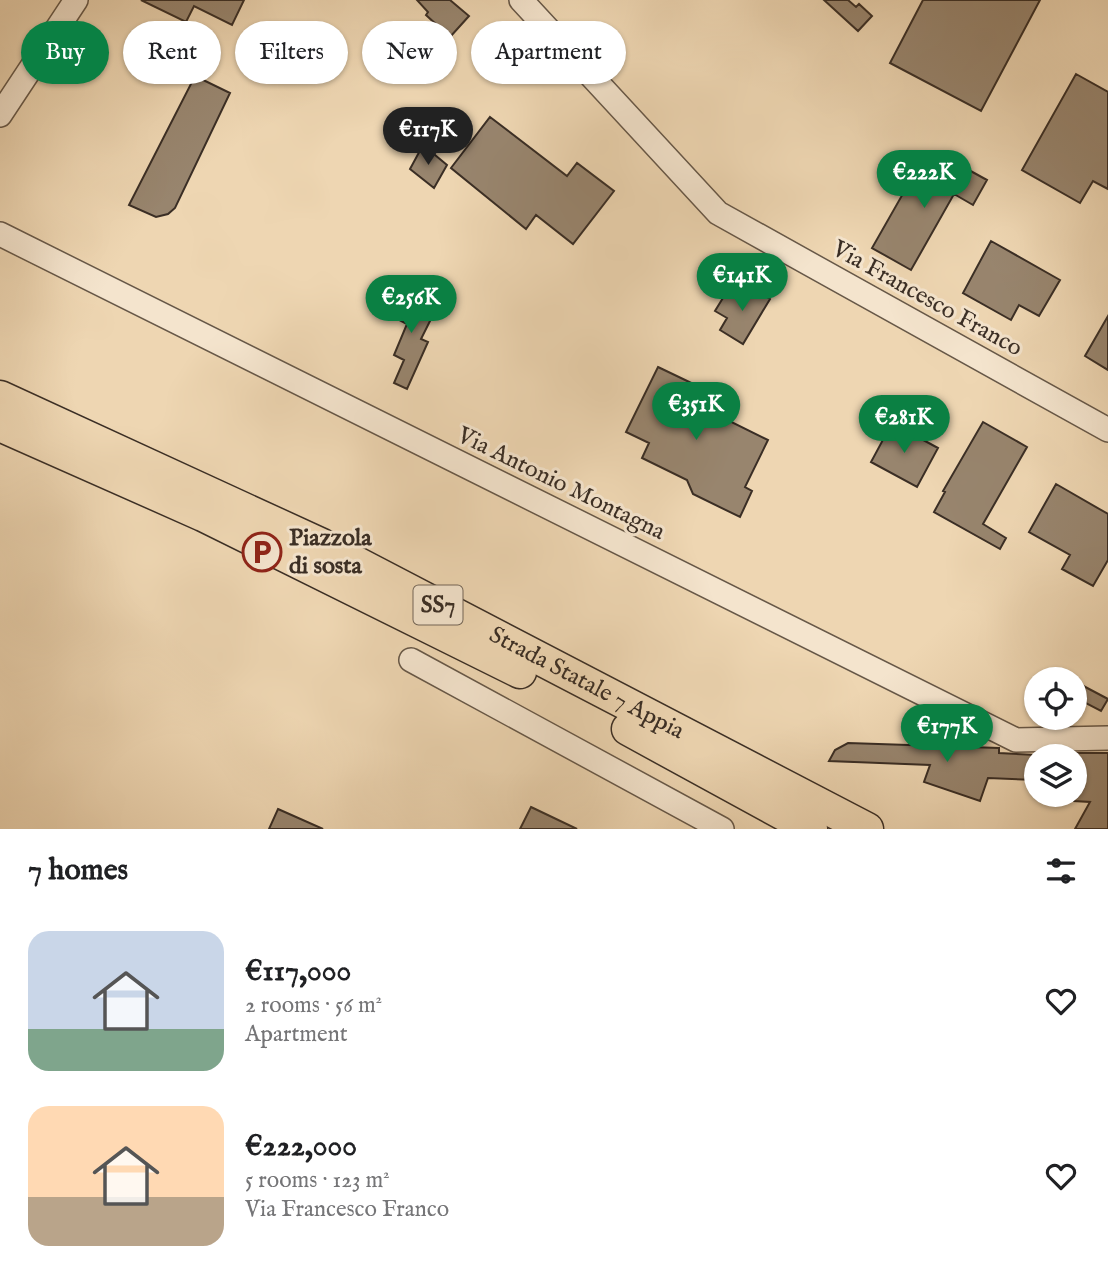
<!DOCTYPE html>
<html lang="en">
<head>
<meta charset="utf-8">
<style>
	:root { --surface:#fff; --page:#f6f6f6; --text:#202124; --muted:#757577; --accent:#0b8043 }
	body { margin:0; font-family:"IM FELL English",serif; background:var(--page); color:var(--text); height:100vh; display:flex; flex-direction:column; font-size:26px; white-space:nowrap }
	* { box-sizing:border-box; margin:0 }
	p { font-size:23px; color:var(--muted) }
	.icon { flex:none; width:38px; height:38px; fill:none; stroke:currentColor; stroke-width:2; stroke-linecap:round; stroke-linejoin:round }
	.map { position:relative; height:829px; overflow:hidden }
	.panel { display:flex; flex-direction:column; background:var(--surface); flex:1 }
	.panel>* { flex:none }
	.hud { position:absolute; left:21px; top:21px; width:700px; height:63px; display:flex; gap:14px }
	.fabs { position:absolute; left:1024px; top:667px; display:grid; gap:14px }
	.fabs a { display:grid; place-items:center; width:63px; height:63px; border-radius:50%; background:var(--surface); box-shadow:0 2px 5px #0004; font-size:35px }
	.price { position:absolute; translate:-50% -60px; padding:0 16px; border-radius:24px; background:var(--accent); color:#fff; font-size:23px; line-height:46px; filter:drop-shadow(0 2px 4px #0008) }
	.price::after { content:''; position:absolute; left:50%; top:42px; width:21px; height:16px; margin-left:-10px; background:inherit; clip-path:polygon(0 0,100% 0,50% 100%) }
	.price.current { background:#222; color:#fff }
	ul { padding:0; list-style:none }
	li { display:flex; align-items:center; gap:21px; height:175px; padding:0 28px }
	li span { display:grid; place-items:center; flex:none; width:196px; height:140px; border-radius:21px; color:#555 }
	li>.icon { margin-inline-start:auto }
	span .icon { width:84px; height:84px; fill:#fffc; stroke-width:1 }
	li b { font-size:30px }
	h2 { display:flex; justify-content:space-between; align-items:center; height:84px; padding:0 28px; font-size:30px }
	.chip { padding:0 24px; border-radius:32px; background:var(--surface); box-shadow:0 2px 5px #0004; font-size:24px; line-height:63px }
	.chip.current { background:var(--accent); color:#fff }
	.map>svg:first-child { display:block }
	.building { fill:#98856e; stroke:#3a2e25; stroke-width:2 }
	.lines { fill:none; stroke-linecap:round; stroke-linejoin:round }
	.minor-casing { stroke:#675848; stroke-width:26 }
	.highway-casing { stroke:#3a2e25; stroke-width:35 }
	.minor { stroke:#f4e4cd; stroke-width:23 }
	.highway { stroke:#eed6b2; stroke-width:32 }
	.labels { text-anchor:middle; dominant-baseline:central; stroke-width:6; stroke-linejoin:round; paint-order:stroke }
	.shield { fill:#f4e4cd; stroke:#726557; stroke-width:2 }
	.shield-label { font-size:23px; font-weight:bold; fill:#3a2e25 }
	.street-label { font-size:24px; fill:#3a2e25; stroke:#f4e4cd }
	.poi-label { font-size:24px; font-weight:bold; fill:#3a2e25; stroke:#f4e4cd; text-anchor:start }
</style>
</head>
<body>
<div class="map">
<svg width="1108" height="829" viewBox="0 0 1108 829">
	<rect width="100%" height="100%" fill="#eed6b2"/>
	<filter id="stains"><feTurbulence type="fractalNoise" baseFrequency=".00286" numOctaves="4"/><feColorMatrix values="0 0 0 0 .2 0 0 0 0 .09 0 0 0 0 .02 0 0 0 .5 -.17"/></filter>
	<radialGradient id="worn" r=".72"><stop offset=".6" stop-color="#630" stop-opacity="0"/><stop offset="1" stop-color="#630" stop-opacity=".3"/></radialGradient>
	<path class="building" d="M141,0H244L232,25L194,6L186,22Z
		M417,0H450L469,16L450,37L426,15L428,12Z
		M824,0H848L856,7L859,4L872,16L858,31Z
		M923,0H1040L981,111L890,63Z
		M1076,74L1108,92V189L1093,181L1080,203L1022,170Z
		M195,76L230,93L175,208L168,214L156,217L129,205Z
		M490,117L567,176L577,163L614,191L573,244L536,215L526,229L451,168Z
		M423,145L447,165L434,188L410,169Z
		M925,155L963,177L967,169L987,180L973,205L954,194L911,270L872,248Z
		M991,241L1060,280L1039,316L1019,305L1011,320L963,293Z
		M748,286L770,299L743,344L720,330L727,318L715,311L726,293L739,300Z
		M401,293L436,309L421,339L428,342L407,389L394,383L404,360L394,355L407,324L390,315Z
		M1108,316V370L1085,356Z
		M658,367L704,389L697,405L768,440L745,487L752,491L740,517L693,494L687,480L642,458L649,443L626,432Z
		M983,422L1027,447L983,524L1006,538L1000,549L934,512L945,492L943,491Z
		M892,423L938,448L917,487L871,462Z
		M1056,484L1108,514V560L1093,586L1062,569L1070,555L1029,532Z
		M1074,681L1108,699L1101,711L1074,697Z
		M848,743L999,748V753L1036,755V780L988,778L980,801L924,782L930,765L829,761L835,750Z
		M1074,753H1108V829H1075L1090,802L1074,801Z
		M531,807L577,829H520Z
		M278,809L323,829H269Z"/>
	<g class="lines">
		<defs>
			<path id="minor" d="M521,0L718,213L1108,430
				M0,115L76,0
				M0,234L1016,740L1108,738
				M411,660L722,829"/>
			<g id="highway">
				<path id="s1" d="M0,397L322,545L867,829"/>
				<path d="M0,425L203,515L520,672"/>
				<path d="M628,729L811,829"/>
			</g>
		</defs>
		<use href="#minor" class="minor-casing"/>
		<use href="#highway" class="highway-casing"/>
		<use href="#minor" class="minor"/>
		<use href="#highway" class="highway"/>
	</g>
	<defs>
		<symbol id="parking-ring" viewBox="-11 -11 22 22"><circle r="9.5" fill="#f4e4cd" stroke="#8f2418" stroke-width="1.5"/><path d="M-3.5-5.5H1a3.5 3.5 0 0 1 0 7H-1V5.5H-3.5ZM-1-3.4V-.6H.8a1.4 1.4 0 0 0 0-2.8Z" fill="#8f2418"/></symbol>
	</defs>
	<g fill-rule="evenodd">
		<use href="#parking-ring" x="240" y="530" width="44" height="44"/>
	</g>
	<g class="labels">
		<rect class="shield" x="413.5" y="585.5" width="49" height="39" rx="5"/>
		<g class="shield-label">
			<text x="438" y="605">SS7</text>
		</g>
		<g class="street-label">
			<text transform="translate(927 299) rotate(29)">Via Francesco Franco</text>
			<text transform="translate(561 484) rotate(26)">Via Antonio Montagna</text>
			<text stroke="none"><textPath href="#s1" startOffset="653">Strada Statale 7 Appia</textPath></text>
		</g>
		<g class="poi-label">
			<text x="289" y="538">Piazzola<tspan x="289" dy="28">di sosta</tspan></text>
		</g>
	</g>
	<rect width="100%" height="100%" filter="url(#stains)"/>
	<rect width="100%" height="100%" fill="url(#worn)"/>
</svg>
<div class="fabs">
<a><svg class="icon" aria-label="locate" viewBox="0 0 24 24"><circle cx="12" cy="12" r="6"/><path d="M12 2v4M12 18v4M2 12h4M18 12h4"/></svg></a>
<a><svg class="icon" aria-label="layers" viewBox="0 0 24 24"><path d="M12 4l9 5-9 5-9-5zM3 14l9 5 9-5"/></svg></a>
</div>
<b class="price current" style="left:428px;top:167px">€117K</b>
<b class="price" style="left:924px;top:210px">€222K</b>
<b class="price" style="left:742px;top:313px">€141K</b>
<b class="price" style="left:411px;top:335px">€256K</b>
<b class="price" style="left:696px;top:442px">€351K</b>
<b class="price" style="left:904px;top:455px">€281K</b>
<b class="price" style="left:947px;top:764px">€177K</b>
<div class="hud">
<a class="chip current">Buy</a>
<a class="chip">Rent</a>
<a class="chip">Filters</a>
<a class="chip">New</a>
<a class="chip">Apartment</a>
</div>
</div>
<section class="panel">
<h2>7 homes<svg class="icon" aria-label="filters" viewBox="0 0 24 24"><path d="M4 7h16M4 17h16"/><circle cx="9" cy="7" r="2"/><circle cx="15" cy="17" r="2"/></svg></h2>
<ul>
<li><span style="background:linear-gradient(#c9d6e8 70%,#7fa58c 0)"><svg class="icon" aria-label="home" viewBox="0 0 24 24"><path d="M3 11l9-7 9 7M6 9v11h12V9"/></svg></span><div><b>€117,000</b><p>2 rooms · 56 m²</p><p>Apartment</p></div><svg class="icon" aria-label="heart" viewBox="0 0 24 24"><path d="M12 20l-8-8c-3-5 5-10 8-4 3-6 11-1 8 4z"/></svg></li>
<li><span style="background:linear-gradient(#ffd9b3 65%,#b9a48a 0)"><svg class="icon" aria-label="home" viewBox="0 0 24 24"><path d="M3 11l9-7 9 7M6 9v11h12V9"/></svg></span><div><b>€222,000</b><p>5 rooms · 123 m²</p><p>Via Francesco Franco</p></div><svg class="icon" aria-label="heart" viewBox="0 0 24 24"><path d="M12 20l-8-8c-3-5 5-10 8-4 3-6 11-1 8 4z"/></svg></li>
</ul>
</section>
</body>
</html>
